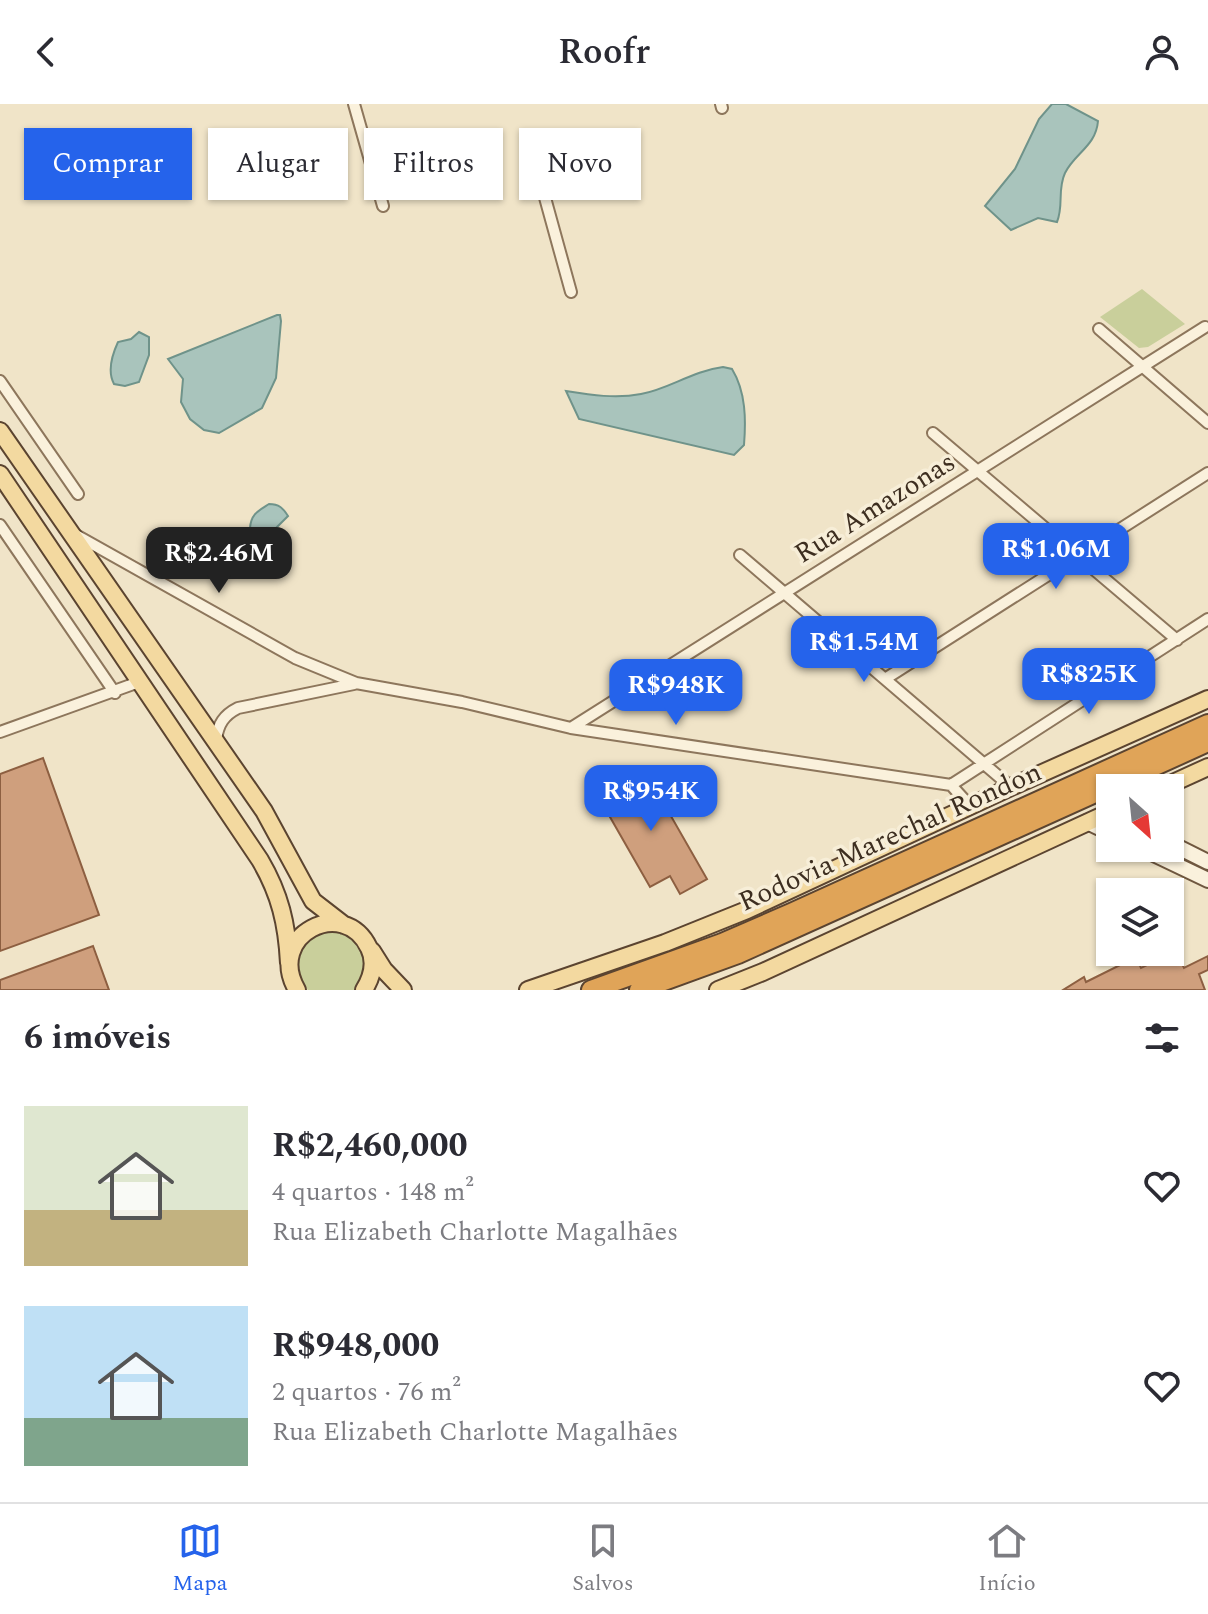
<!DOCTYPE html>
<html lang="pt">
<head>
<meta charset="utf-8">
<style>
	:root { --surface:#fff; --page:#f2f2f3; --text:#2b2b33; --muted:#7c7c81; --line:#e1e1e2; --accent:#2563eb }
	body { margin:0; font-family:Spectral,serif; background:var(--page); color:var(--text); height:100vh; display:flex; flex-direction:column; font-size:30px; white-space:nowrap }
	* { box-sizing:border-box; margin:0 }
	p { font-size:26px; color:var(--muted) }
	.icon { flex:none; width:44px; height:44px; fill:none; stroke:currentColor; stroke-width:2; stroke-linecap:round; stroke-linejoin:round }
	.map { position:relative; height:886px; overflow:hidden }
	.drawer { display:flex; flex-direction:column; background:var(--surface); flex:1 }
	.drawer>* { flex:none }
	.guide { position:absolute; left:24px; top:24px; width:800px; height:72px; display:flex; gap:16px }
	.needle { width:52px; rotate:153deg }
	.controls { position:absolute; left:1096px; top:670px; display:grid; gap:16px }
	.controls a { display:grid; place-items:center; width:88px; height:88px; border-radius:0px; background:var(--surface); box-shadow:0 2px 6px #0004; font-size:40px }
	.price { position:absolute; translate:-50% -68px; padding:0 18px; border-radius:16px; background:var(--accent); color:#fff; font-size:26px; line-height:52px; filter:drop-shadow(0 2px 4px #0008) }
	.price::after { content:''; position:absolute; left:50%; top:48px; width:24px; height:18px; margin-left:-12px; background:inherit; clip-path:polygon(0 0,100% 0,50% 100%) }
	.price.current { background:#222; color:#fff }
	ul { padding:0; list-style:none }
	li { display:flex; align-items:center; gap:24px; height:200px; padding:0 24px }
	li span { display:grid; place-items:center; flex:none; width:224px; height:160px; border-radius:0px; color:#555 }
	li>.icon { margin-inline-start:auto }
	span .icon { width:96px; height:96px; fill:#fffc; stroke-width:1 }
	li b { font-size:34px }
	h2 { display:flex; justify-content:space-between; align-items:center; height:96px; padding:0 24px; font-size:34px }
	.chip { padding:0 28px; border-radius:0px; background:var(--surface); box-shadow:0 2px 6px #0004; font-size:28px; line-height:72px }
	.chip.current { background:var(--accent); color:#fff }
	header { display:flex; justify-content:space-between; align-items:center; height:104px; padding:0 24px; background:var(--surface); font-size:36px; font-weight:600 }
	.menu { display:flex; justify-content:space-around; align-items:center; height:112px; border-top:2px solid var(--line); background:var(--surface); font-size:22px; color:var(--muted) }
	.menu a { display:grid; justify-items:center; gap:4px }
	.menu .current { color:var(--accent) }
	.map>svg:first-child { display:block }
	.green { fill:#c9cf9b }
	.water { fill:#a9c4bc; stroke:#6f938a; stroke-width:2 }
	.building { fill:#cf9f7d; stroke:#8d5f41; stroke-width:2 }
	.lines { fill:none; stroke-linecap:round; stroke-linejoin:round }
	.street-casing { stroke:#8d765c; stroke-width:14 }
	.secondary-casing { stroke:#6f573f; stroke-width:18 }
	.primary-casing { stroke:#5b4430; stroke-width:20 }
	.highway-casing { stroke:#5b4430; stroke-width:22 }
	.street { stroke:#faf1dc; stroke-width:10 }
	.secondary { stroke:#faf1dc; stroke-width:14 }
	.primary { stroke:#f3d9a0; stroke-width:16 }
	.highway { stroke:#e0a458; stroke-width:18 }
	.labels { text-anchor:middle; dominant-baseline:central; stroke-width:7; stroke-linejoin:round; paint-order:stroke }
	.street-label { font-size:28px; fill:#3d2e20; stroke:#f7eed8 }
</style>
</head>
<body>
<header><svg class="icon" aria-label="back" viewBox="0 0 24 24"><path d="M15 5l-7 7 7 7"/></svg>Roofr<svg class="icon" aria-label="person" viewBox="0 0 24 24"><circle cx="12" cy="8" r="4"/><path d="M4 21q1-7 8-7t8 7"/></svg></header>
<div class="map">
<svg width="1208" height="886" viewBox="0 0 1208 886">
	<rect width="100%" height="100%" fill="#f0e4c8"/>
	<path class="green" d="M1142,185L1185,220L1148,243L1139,244L1100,213Z
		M334,827C362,835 375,863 354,886H308C283,861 303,830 334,827Z"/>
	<path class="water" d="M1052,0H1066L1098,17C1096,42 1075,49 1065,69C1057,86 1064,101 1057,118L1038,114L1011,126L985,102L1015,65L1039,15Z
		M277,211H280L281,217L276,274L262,304L219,329L204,326L190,315L181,298L183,275L168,255Z
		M139,228L149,233V251L139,278L125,282L114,280C107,267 112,251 118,238L131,235Z
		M723,263L732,265C746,288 746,316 744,341L734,351L579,315L566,287C591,291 616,295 641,290C669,285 692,267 723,263Z
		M269,400C279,400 283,404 288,412L270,430H257L250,424C251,410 258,407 269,400Z"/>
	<path class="building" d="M43,654L99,811L0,847V670Z
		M644,665L707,775L680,790L670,772L650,783L598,692Z
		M93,842L109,886H0V876Z
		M1176,847L1184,864L1208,852V866L1199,870L1205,886H1063L1084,873L1086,878L1136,853L1141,864Z"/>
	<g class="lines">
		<defs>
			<path id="street" d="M354,0L383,102
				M721,0L722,4
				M536,61L571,188
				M1099,225L1208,319
				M0,277L78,390
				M933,329L1177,536
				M0,421L115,589
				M76,431L295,554L356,579L462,598L571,624L951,681L970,702
				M740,451L1011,683
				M885,575L1208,369
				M571,624L1205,223
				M0,628L139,578
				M216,636C218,620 224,611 238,604L354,580
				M951,681L1208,515"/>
			<path id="secondary" d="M1087,718L1110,729
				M1170,739L1208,758
				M1141,744L1208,776"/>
			<path id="primary" d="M0,327L264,707L313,797L344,821
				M0,370L260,756C280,790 287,820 289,859
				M1162,684L1208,663
				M372,847L384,866L403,886
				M297,886C265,831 344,791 369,844C376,858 372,873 364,886
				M528,886L665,839L747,806L1011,683L1208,595
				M718,886L763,868L1110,708"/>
			<path id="highway" d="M591,886L722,839L791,809L1208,620
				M639,886L738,850L1208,638"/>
		</defs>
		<use href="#street" class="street-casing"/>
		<use href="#secondary" class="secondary-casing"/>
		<use href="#primary" class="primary-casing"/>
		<use href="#highway" class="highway-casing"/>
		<use href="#street" class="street"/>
		<use href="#secondary" class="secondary"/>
		<use href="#primary" class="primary"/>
		<use href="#highway" class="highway"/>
	</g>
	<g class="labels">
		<g class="street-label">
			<text transform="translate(875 404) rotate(-32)">Rua Amazonas</text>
			<text transform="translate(890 733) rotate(-24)">Rodovia Marechal Rondon</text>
		</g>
	</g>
</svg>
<div class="controls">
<a><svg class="needle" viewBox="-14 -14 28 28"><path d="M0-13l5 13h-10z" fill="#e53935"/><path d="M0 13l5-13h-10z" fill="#7c7c81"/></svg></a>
<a><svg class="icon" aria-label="layers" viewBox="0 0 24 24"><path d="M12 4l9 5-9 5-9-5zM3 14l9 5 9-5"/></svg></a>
</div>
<b class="price" style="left:1056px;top:487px">R$1.06M</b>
<b class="price current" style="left:219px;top:491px">R$2.46M</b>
<b class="price" style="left:864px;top:580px">R$1.54M</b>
<b class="price" style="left:1089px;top:612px">R$825K</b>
<b class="price" style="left:676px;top:623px">R$948K</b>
<b class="price" style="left:651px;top:729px">R$954K</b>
<div class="guide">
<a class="chip current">Comprar</a>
<a class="chip">Alugar</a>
<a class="chip">Filtros</a>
<a class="chip">Novo</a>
</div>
</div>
<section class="drawer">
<h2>6 imóveis<svg class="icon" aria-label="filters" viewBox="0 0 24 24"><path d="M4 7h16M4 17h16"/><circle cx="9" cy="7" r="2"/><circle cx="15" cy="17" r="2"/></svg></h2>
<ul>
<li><span style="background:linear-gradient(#dfe7d0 65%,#c2b280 0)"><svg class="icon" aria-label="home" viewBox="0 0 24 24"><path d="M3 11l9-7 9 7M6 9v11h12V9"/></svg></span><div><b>R$2,460,000</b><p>4 quartos · 148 m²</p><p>Rua Elizabeth Charlotte Magalhães</p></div><svg class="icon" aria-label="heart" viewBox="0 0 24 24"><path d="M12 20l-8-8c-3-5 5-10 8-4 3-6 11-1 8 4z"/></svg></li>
<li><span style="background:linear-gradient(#bfe0f5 70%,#7fa58c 0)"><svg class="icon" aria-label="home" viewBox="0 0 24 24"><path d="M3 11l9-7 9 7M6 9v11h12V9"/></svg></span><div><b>R$948,000</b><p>2 quartos · 76 m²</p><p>Rua Elizabeth Charlotte Magalhães</p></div><svg class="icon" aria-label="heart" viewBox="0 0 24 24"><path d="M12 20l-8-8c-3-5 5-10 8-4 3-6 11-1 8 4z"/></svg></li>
</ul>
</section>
<nav class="menu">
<a class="current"><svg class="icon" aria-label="map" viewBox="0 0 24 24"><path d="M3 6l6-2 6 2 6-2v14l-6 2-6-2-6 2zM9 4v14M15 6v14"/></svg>Mapa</a>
<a><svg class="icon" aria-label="saved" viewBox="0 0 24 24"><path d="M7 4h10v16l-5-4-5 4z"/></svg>Salvos</a>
<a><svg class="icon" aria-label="home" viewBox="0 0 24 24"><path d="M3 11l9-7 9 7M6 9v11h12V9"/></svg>Início</a>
</nav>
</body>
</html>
